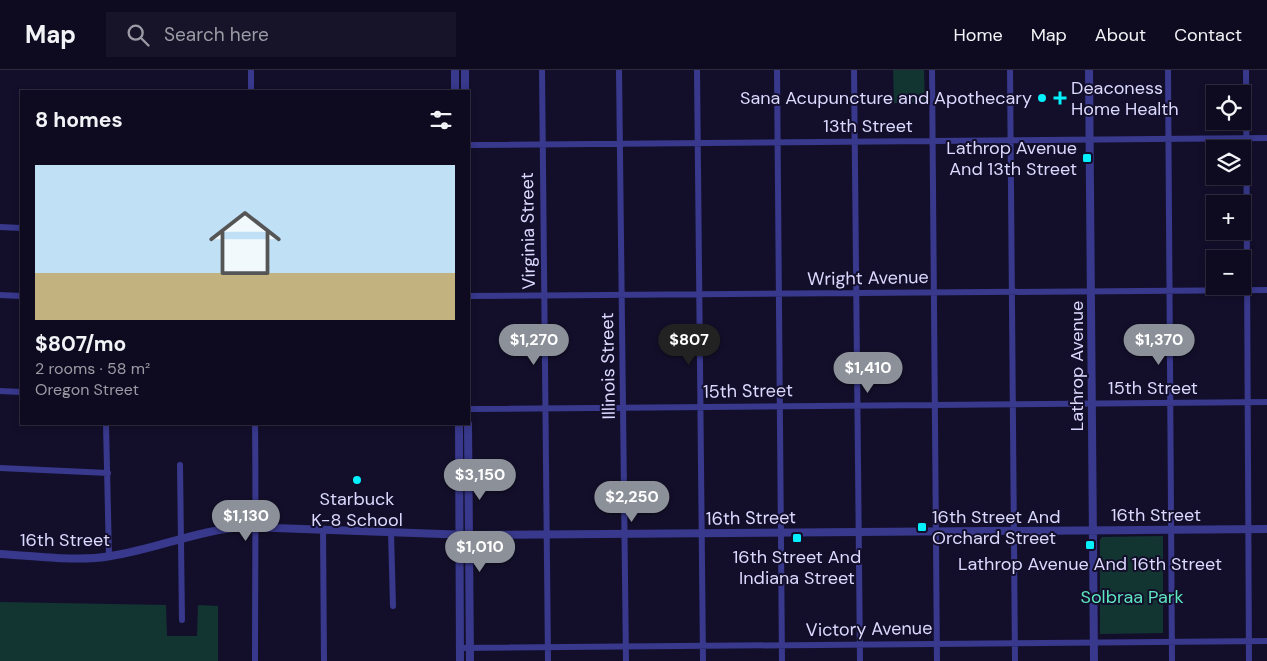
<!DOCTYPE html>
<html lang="en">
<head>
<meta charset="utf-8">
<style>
	:root { --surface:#0e0b20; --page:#171429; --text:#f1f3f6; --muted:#9b9ba5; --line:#2e2b3e; --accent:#8c9099 }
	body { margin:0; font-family:"DM Sans",sans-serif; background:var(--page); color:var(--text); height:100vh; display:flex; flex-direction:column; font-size:19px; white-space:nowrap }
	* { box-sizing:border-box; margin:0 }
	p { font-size:16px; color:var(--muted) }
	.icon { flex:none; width:28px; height:28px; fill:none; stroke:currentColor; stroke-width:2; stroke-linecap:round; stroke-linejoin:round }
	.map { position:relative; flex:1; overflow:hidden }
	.sheet { position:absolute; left:20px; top:20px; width:450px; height:335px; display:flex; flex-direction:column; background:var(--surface); border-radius:0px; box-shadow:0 2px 8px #0003,0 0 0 1px var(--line) }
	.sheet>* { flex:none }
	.buttons { position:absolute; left:1206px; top:15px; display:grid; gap:10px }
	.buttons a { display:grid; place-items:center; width:45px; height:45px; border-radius:0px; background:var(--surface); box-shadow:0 2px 8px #0003,0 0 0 1px var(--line); font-size:25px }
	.price { position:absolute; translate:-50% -42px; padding:0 11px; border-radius:18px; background:var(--accent); color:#fff; font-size:16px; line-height:32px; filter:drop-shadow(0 1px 2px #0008) }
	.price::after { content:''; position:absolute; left:50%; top:30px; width:15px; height:11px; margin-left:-8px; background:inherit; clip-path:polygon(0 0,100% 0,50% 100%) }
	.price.current { background:#222; color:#fff }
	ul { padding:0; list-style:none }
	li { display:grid; align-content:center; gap:10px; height:265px; padding:0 15px }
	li+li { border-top:1px solid var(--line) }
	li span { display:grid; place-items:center; height:155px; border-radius:0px; color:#555 }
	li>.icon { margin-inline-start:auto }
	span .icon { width:90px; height:90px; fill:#fffc; stroke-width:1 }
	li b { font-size:21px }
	h2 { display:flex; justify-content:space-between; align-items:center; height:60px; padding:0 15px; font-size:21px }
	header { display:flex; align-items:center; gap:30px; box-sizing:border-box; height:70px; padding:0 25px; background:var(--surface); border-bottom:1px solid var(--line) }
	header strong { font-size:24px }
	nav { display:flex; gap:28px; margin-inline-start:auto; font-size:18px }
	.search { width:350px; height:45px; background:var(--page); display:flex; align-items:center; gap:12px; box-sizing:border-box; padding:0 18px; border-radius:0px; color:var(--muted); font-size:19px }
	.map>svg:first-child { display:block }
	.green { fill:#123532 }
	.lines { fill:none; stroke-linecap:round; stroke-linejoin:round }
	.minor { stroke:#38388c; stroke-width:6 }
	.tertiary { stroke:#38388c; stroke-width:8 }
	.poi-dot { fill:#05f0ff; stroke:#130f2b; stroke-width:2 }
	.labels { text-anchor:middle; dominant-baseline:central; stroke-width:4; stroke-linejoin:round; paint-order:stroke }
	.poi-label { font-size:18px; fill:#dcd9ff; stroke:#130f2b }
	.street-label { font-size:18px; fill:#dcd9ff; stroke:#130f2b }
	.park-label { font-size:18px; fill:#5de6bf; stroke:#130f2b }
</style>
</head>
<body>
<header>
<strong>Map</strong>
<div class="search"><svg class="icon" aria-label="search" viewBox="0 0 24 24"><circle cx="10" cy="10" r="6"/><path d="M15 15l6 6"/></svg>Search here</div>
<nav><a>Home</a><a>Map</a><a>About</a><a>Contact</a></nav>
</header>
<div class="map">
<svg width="1267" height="591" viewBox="0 0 1267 591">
	<rect width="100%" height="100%" fill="#130f2b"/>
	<path class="green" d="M893,0H924L925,33H894Z
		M1163,466V563L1100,564V470L1102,467Z
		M0,532L166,535L167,566H197L198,535L218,536V591H0Z"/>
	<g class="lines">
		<path class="minor" d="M251,0V21
			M542,0L548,591
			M619,0L626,591
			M697,0L703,591
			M777,0L782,591
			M854,0L860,591
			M932,0L937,591
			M1010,0L1015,591
			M1168,0L1172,591
			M1246,0L1249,591
			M469,75L1267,68
			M0,157L21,158
			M0,225L21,226
			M469,226L1267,220
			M0,321L21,322
			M469,339L1267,332
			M106,354L109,487
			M180,395L182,550
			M0,398L108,403
			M323,459L324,591
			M391,462L393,536
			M460,578L1267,571
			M255,591C255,512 256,433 255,354"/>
		<path class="tertiary" d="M455,0V21
			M465,0V21
			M1089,0L1094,591
			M459,354L460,591
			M468,354L470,591
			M0,484C35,486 78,492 111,486C157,479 200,459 246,457L469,465L1267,459"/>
	</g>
	<g class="poi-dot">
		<circle cx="1042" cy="28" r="5"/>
		<path d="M1057.5 20.5h5v5h5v5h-5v5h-5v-5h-5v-5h5z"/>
		<rect x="1082" y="83" width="10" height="10" rx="2.5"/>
		<circle cx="357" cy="410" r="5"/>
		<rect x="917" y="452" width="10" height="10" rx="2.5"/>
		<rect x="792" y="463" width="10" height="10" rx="2.5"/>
		<rect x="1085" y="470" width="10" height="10" rx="2.5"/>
	</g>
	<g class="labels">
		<g class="poi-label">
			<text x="1071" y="18" text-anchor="start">Deaconess<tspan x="1071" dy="21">Home Health</tspan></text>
			<text x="1032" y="28" text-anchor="end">Sana Acupuncture and Apothecary</text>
			<text x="1077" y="78" text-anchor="end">Lathrop Avenue<tspan x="1077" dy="21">And 13th Street</tspan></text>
			<text x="357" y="429">Starbuck<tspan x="357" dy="21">K-8 School</tspan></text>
			<text x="932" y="447" text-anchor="start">16th Street And<tspan x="932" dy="21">Orchard Street</tspan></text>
			<text x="797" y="487">16th Street And<tspan x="797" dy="21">Indiana Street</tspan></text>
			<text x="1090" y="494">Lathrop Avenue And 16th Street</text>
		</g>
		<g class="street-label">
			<text x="868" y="56">13th Street</text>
			<text transform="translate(528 161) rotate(-91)">Virginia Street</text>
			<text transform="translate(868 208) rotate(-1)">Wright Avenue</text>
			<text transform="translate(608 296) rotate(-91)">Illinois Street</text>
			<text transform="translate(1077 296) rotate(-90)">Lathrop Avenue</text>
			<text x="1153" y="318">15th Street</text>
			<text transform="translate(748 321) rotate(-1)">15th Street</text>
			<text x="1156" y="445">16th Street</text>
			<text transform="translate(751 448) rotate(-1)">16th Street</text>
			<text x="65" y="470">16th Street</text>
			<text transform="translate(869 559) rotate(-1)">Victory Avenue</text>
		</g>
		<g class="park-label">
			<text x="1132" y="527">Solbraa Park</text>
		</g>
	</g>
</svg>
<div class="buttons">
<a><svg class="icon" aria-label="locate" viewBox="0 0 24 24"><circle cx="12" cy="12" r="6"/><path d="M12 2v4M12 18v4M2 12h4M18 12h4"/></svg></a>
<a><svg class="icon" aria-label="layers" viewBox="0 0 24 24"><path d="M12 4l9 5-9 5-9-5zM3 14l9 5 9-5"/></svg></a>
<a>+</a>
<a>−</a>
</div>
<b class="price" style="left:534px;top:296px">$1,270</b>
<b class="price current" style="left:689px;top:296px">$807</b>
<b class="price" style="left:1159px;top:296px">$1,370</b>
<b class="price" style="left:868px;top:324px">$1,410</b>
<b class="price" style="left:480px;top:431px">$3,150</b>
<b class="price" style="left:632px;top:453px">$2,250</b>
<b class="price" style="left:246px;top:472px">$1,130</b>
<b class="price" style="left:480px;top:503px">$1,010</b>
<section class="sheet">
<h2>8 homes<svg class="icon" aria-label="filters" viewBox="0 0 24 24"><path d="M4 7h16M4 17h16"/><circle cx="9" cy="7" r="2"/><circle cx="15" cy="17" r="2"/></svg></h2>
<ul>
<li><span style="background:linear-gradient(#bfe0f5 70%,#c2b280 0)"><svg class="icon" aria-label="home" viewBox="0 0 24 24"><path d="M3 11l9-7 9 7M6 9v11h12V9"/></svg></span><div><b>$807/mo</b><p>2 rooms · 58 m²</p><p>Oregon Street</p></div></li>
</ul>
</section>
</div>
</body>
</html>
